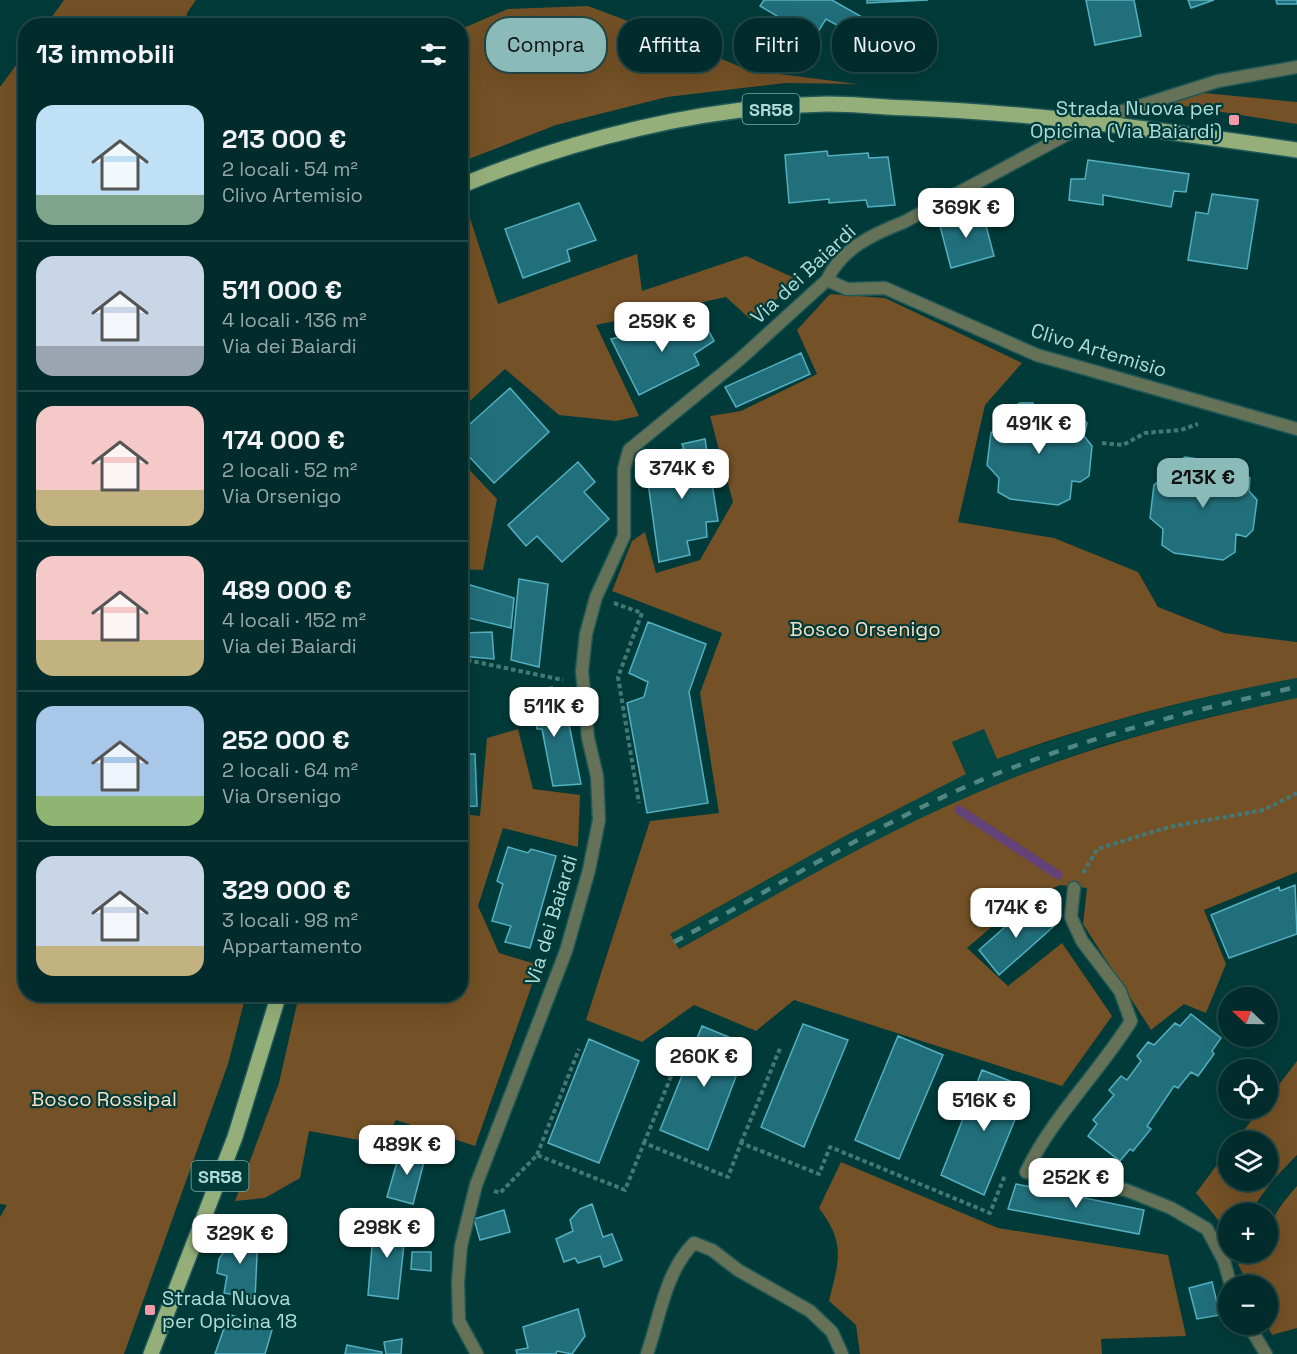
<!DOCTYPE html>
<html lang="it">
<head>
<meta charset="utf-8">
<style>
	:root { --surface:#012c2b; --page:#0f3837; --text:#f1f3f6; --muted:#96a7a9; --line:#234847; --accent:#8bbbb9 }
	body { margin:0; font-family:"Space Grotesk",sans-serif; background:var(--page); color:var(--text); height:100vh; display:flex; flex-direction:column; font-size:22px; white-space:nowrap }
	* { box-sizing:border-box; margin:0 }
	p { font-size:20px; color:var(--muted) }
	.icon { flex:none; width:33px; height:33px; fill:none; stroke:currentColor; stroke-width:2; stroke-linecap:round; stroke-linejoin:round }
	.map { position:relative; flex:1; overflow:hidden }
	.details { position:absolute; left:18px; top:18px; width:450px; height:984px; display:flex; flex-direction:column; background:var(--surface); border-radius:24px; box-shadow:0 6px 24px #0002,0 0 0 2px var(--line) }
	.details>* { flex:none }
	.top-card { position:absolute; left:486px; top:18px; width:570px; height:54px; display:flex; gap:12px }
	.needle { width:39px; rotate:292deg }
	.controls { position:absolute; left:1218px; top:987px; display:grid; gap:12px }
	.controls a { display:grid; place-items:center; width:60px; height:60px; border-radius:50%; background:var(--surface); box-shadow:0 6px 24px #0002,0 0 0 2px var(--line); font-size:30px }
	.price { position:absolute; translate:-50% -51px; padding:0 14px; border-radius:12px; background:#fff; color:#222; font-size:20px; line-height:39px; filter:drop-shadow(0 2px 3px #0008) }
	.price::after { content:''; position:absolute; left:50%; top:36px; width:18px; height:14px; margin-left:-9px; background:inherit; clip-path:polygon(0 0,100% 0,50% 100%) }
	.price.selected { background:var(--accent); color:#111 }
	ul { padding:0; list-style:none }
	li { display:flex; align-items:center; gap:18px; height:150px; padding:0 18px }
	li+li { border-top:2px solid var(--line) }
	li span { display:grid; place-items:center; flex:none; width:168px; height:120px; border-radius:18px; color:#555 }
	li>.icon { margin-inline-start:auto }
	span .icon { width:72px; height:72px; fill:#fffc; stroke-width:1 }
	li b { font-size:26px }
	h2 { display:flex; justify-content:space-between; align-items:center; height:72px; padding:0 18px; font-size:26px }
	.tag { padding:0 21px; border-radius:24px; background:var(--surface); box-shadow:0 6px 24px #0002,0 0 0 2px var(--line); font-size:21px; line-height:54px }
	.tag.selected { background:var(--accent); color:#111 }
	.map>svg:first-child { display:block }
	.built { fill:#044743 }
	.green { fill:#745126 }
	.lines { fill:none; stroke-linecap:round; stroke-linejoin:round }
	.stream { stroke:#624279; stroke-width:9 }
	.building { fill:#216f7b; stroke:#53b0c0; stroke-width:1.5 }
	.street-casing { stroke:#205856; stroke-width:15 }
	.primary-casing { stroke:#205856; stroke-width:18 }
	.path { stroke:#437875; stroke-width:4; stroke-dasharray:4.5 3; stroke-linecap:butt }
	.street { stroke:#657258; stroke-width:12 }
	.primary { stroke:#95af7a; stroke-width:15 }
	.rail { stroke:#528683; stroke-width:4.5; stroke-dasharray:10 10; stroke-linecap:butt }
	.poi-dot { fill:#f39aa8; stroke:#013b39; stroke-width:2 }
	.labels { text-anchor:middle; dominant-baseline:central; stroke-width:4.5; stroke-linejoin:round; paint-order:stroke }
	.shield { fill:#013b39; stroke:#7caca8; stroke-width:1.5 }
	.shield-label { font-size:18px; font-weight:bold; fill:#b0dcd8 }
	.poi-label { font-size:20px; fill:#b0dcd8; stroke:#013b39; text-anchor:end }
	.street-label { font-size:20px; fill:#b0dcd8; stroke:#013b39 }
	.park-label { font-size:20px; fill:#fbdfc1; stroke:#013b39 }
</style>
</head>
<body>
<div class="map">
<svg width="1297" height="1354" viewBox="0 0 1297 1354">
	<rect width="100%" height="100%" fill="#013b39"/>
	<path class="built" d="M1297,678V698L1208,717L1102,745L1035,769L794,885L678,949L670,934L847,835L966,773L952,742L984,729L997,759L1110,722L1237,689Z"/>
	<path class="green" d="M64,0H196L187,13L186,25H46Z
		M588,6L657,32L748,70L857,84L786,83L667,97L556,125L461,162V29L508,9Z
		M25,53L26,994L246,995L228,1064L124,1354H0V1217L7,1205L0,1204V87Z
		M1204,93L1297,102V124L1165,103Z
		M467,209L498,304L637,254L642,291L746,256L801,281L750,319L726,297L596,325L639,416L616,421L559,415L505,369L461,409L460,212Z
		M830,294L885,298L1022,363L985,405L958,522L1054,538L1138,572L1158,607L1224,633L1297,642V678C1195,697 1094,723 997,759L984,729L952,742L966,774L847,835L670,934L679,949C775,896 871,838 972,795C1077,749 1185,721 1297,698V872L1204,910L1226,964L1206,1013L1184,1004L1151,1030L1083,924L1087,888L1060,885L1022,901L967,948L1008,986L1062,943L1112,1016L1062,1086L794,1000L756,1031L694,1005L642,1042L586,1020L650,821L719,813L700,693L722,633L612,591L632,541L645,532L656,573L700,560L733,502L710,416L741,411L817,374L797,330Z
		M461,461L497,499L483,570L461,569Z
		M518,729L533,789L580,795L578,847L503,828L478,906L499,953L539,965L475,1146L396,1120L387,1138L359,1140L309,1131L300,1178L265,1198L235,1201L279,1083L299,995L460,994L461,814L480,816L487,738Z
		M1297,1061V1155L1272,1181L1249,1213L1228,1214V1232L1196,1193L1228,1150V1180H1268V1142L1235,1141L1261,1109L1268,1108V1099Z
		M841,1162L998,1228L1168,1255L1186,1336L1101,1339L1102,1354H860L856,1325L829,1301C839,1260 846,1244 819,1208Z
		M1297,1186V1328L1272,1335L1267,1325L1268,1286L1248,1285L1238,1264L1250,1253L1268,1252C1268,1221 1276,1210 1297,1186Z"/>
	<g class="lines">
		<path class="stream" d="M959,810L1058,875"/>
	</g>
	<path class="building" d="M764,0H832L869,21L860,38L826,19L814,38L760,6Z
		M867,0H928L867,3Z
		M1086,0H1134L1141,36L1095,45Z
		M1188,0H1214L1191,8Z
		M1276,0H1297V4H1277Z
		M827,151L828,156L868,153L869,158L888,157L895,205L868,207L866,200L829,203V199L789,203L785,155Z
		M1088,160L1189,174L1186,192L1174,191L1171,207L1103,195V205L1069,200L1071,179H1085Z
		M1212,194L1258,200L1247,269L1188,260L1196,212L1208,214Z
		M579,203L596,240L567,250L570,261L523,278L505,229Z
		M982,211L994,256L951,268L939,222Z
		M702,318L714,341L694,354L699,365L639,395L611,339Z
		M801,353L810,374L736,407L725,387Z
		M510,388L549,432L494,483L460,447V433Z
		M1020,403H1033V418L1056,420L1058,407L1072,408L1087,423L1084,436L1092,446L1089,476L1080,482L1072,481L1070,499L1058,505L1010,499L998,492L999,478L987,465L991,433L1002,424L1001,414Z
		M705,439L718,521L706,522L707,537L687,541L690,555L659,562L646,468L669,463L666,452L684,449L682,444Z
		M1185,457L1198,459L1197,472L1218,474L1219,462L1233,463L1250,478L1249,491L1257,500L1253,530L1246,537L1236,534L1235,552L1223,560L1174,553L1162,545L1163,529L1150,518L1154,485L1165,476L1166,470Z
		M578,462L595,482L584,492L609,519L562,562L537,536L526,546L508,525Z
		M519,579L548,584L539,667L511,660Z
		M460,582L514,598L511,628L460,616Z
		M648,622L706,644L689,692L708,803L647,813L627,703L644,697L648,682L629,673Z
		M492,632L494,659L460,656V633Z
		M552,687L559,726L569,724L581,784L553,786L542,729H537L533,708L527,710L525,692Z
		M460,754H475L477,806L460,807Z
		M508,847L528,853L531,849L556,856L530,948L505,942L511,926L492,921L503,884L497,881Z
		M1295,885L1297,934L1229,958L1211,915L1279,887L1280,891Z
		M1032,903L1053,927L999,975L979,950Z
		M1191,1014L1221,1038L1212,1051L1214,1054L1198,1076L1191,1072L1178,1088L1174,1086L1147,1126L1151,1129L1133,1151L1130,1149L1120,1161L1088,1136L1097,1124L1093,1120L1114,1095L1109,1090L1121,1076L1127,1080L1141,1061L1137,1056L1148,1042L1154,1045L1175,1023L1180,1026Z
		M803,1024L848,1040L804,1147L761,1127Z
		M702,1026L748,1045L708,1150L660,1130Z
		M898,1036L943,1055L899,1159L855,1140Z
		M589,1039L639,1061L599,1163L548,1143Z
		M982,1070L1028,1088L984,1195L941,1175Z
		M401,1148L426,1154L413,1204L387,1197Z
		M1016,1184L1144,1210L1139,1234L1008,1209Z
		M592,1204L603,1237L612,1234L622,1260L604,1267L600,1256L578,1263L575,1258L564,1262L556,1239L573,1231L570,1220L580,1209Z
		M504,1210L510,1232L480,1240L474,1219Z
		M380,1217L403,1219L402,1235H405L398,1299L368,1295L372,1246H377Z
		M232,1231L258,1233L255,1299L224,1293L227,1276L217,1273L219,1259L225,1250H231Z
		M412,1252H431V1271L411,1269Z
		M1212,1282L1220,1315L1197,1319L1189,1288Z
		M578,1309L585,1336L572,1354L557,1351L556,1354H517L516,1350L528,1348L523,1327Z
		M229,1314L272,1330L265,1354H215Z
		M402,1339L401,1354H386L384,1342Z
		M347,1345L382,1352V1354H345Z"/>
	<g class="lines">
		<defs>
			<path id="street" d="M827,280L847,289L885,288L1037,355L1297,429
				M1074,888L1071,917L1082,941L1120,991L1131,1021C1098,1074 1053,1116 1026,1172L1126,1190L1171,1208L1207,1229L1224,1261L1231,1286
				M1248,1324L1266,1354
				M477,1354L459,1321L458,1282L461,1246L476,1185L566,951L589,870L599,820L597,776L588,738L582,671L586,634L596,597L624,536V469L629,450L739,360L827,280C841,249 873,234 904,222L1092,121L1218,81L1297,67
				M647,1354C660,1317 665,1272 694,1243L712,1250L738,1270L810,1311L832,1332L842,1354"/>
			<path id="primary" d="M460,186C572,139 705,106 827,104C854,104 882,107 909,108C1041,113 1166,131 1297,150
				M151,1354L235,1137L279,994"/>
		</defs>
		<use href="#street" class="street-casing"/>
		<use href="#primary" class="primary-casing"/>
		<path class="path" d="M1102,443L1123,445L1145,433L1181,430L1198,424
			M614,603L642,613L618,677L639,803
			M467,660L563,680
			M1083,873L1097,849L1169,827L1264,810L1297,793
			M644,1143L685,1042
			M741,1143L781,1046
			M537,1155L579,1049
			M494,1191L500,1193L537,1155L625,1190L644,1143L728,1177L741,1143L819,1174L830,1147L990,1213L1005,1175"/>
		<use href="#street" class="street"/>
		<use href="#primary" class="primary"/>
		<path class="rail" d="M674,942C782,884 887,817 1001,772C1100,734 1193,710 1297,687"/>
	</g>
	<g class="poi-dot">
		<rect x="1228" y="114" width="12" height="12" rx="3"/>
		<rect x="144" y="1304" width="12" height="12" rx="3"/>
	</g>
	<g class="labels">
		<g class="shield">
			<rect x="742.5" y="94" width="57" height="30" rx="4.5"/>
			<rect x="191.5" y="1161" width="57" height="30" rx="4.5"/>
		</g>
		<g class="shield-label">
			<text x="771" y="109">SR58</text>
			<text x="220" y="1176">SR58</text>
		</g>
		<g class="poi-label">
			<text x="1222" y="108">Strada Nuova per<tspan x="1222" dy="23">Opicina (Via Baiardi)</tspan></text>
			<text x="162" y="1298" text-anchor="start">Strada Nuova<tspan x="162" dy="23">per Opicina 18</tspan></text>
		</g>
		<g class="street-label">
			<text transform="translate(803 274) rotate(-43)">Via dei Baiardi</text>
			<text transform="translate(1099 350) rotate(17)">Clivo Artemisio</text>
			<text transform="translate(551 920) rotate(-73)">Via dei Baiardi</text>
		</g>
		<g class="park-label">
			<text x="865" y="629">Bosco Orsenigo</text>
			<text x="104" y="1099">Bosco Rossipal</text>
		</g>
	</g>
</svg>
<div class="controls">
<a><svg class="needle" viewBox="-14 -14 28 28"><path d="M0-13l5 13h-10z" fill="#e53935"/><path d="M0 13l5-13h-10z" fill="#96a7a9"/></svg></a>
<a><svg class="icon" aria-label="locate" viewBox="0 0 24 24"><circle cx="12" cy="12" r="6"/><path d="M12 2v4M12 18v4M2 12h4M18 12h4"/></svg></a>
<a><svg class="icon" aria-label="layers" viewBox="0 0 24 24"><path d="M12 4l9 5-9 5-9-5zM3 14l9 5 9-5"/></svg></a>
<a>+</a>
<a>−</a>
</div>
<b class="price" style="left:966px;top:239px">369K €</b>
<b class="price" style="left:662px;top:353px">259K €</b>
<b class="price" style="left:1039px;top:455px">491K €</b>
<b class="price" style="left:682px;top:500px">374K €</b>
<b class="price selected" style="left:1203px;top:509px">213K €</b>
<b class="price" style="left:554px;top:738px">511K €</b>
<b class="price" style="left:1016px;top:939px">174K €</b>
<b class="price" style="left:704px;top:1088px">260K €</b>
<b class="price" style="left:984px;top:1132px">516K €</b>
<b class="price" style="left:407px;top:1176px">489K €</b>
<b class="price" style="left:1076px;top:1209px">252K €</b>
<b class="price" style="left:387px;top:1259px">298K €</b>
<b class="price" style="left:240px;top:1265px">329K €</b>
<div class="top-card">
<a class="tag selected">Compra</a>
<a class="tag">Affitta</a>
<a class="tag">Filtri</a>
<a class="tag">Nuovo</a>
</div>
<section class="details">
<h2>13 immobili<svg class="icon" aria-label="filters" viewBox="0 0 24 24"><path d="M4 7h16M4 17h16"/><circle cx="9" cy="7" r="2"/><circle cx="15" cy="17" r="2"/></svg></h2>
<ul>
<li><span style="background:linear-gradient(#bfe0f5 75%,#7fa58c 0)"><svg class="icon" aria-label="home" viewBox="0 0 24 24"><path d="M3 11l9-7 9 7M6 9v11h12V9"/></svg></span><div><b>213 000 €</b><p>2 locali · 54 m²</p><p>Clivo Artemisio</p></div></li>
<li><span style="background:linear-gradient(#c9d6e8 75%,#9aa5b1 0)"><svg class="icon" aria-label="home" viewBox="0 0 24 24"><path d="M3 11l9-7 9 7M6 9v11h12V9"/></svg></span><div><b>511 000 €</b><p>4 locali · 136 m²</p><p>Via dei Baiardi</p></div></li>
<li><span style="background:linear-gradient(#f6c9c9 70%,#c2b280 0)"><svg class="icon" aria-label="home" viewBox="0 0 24 24"><path d="M3 11l9-7 9 7M6 9v11h12V9"/></svg></span><div><b>174 000 €</b><p>2 locali · 52 m²</p><p>Via Orsenigo</p></div></li>
<li><span style="background:linear-gradient(#f6c9c9 70%,#c2b280 0)"><svg class="icon" aria-label="home" viewBox="0 0 24 24"><path d="M3 11l9-7 9 7M6 9v11h12V9"/></svg></span><div><b>489 000 €</b><p>4 locali · 152 m²</p><p>Via dei Baiardi</p></div></li>
<li><span style="background:linear-gradient(#a9c7e8 75%,#8fb573 0)"><svg class="icon" aria-label="home" viewBox="0 0 24 24"><path d="M3 11l9-7 9 7M6 9v11h12V9"/></svg></span><div><b>252 000 €</b><p>2 locali · 64 m²</p><p>Via Orsenigo</p></div></li>
<li><span style="background:linear-gradient(#c9d6e8 75%,#c2b280 0)"><svg class="icon" aria-label="home" viewBox="0 0 24 24"><path d="M3 11l9-7 9 7M6 9v11h12V9"/></svg></span><div><b>329 000 €</b><p>3 locali · 98 m²</p><p>Appartamento</p></div></li>
</ul>
</section>
</div>
</body>
</html>
